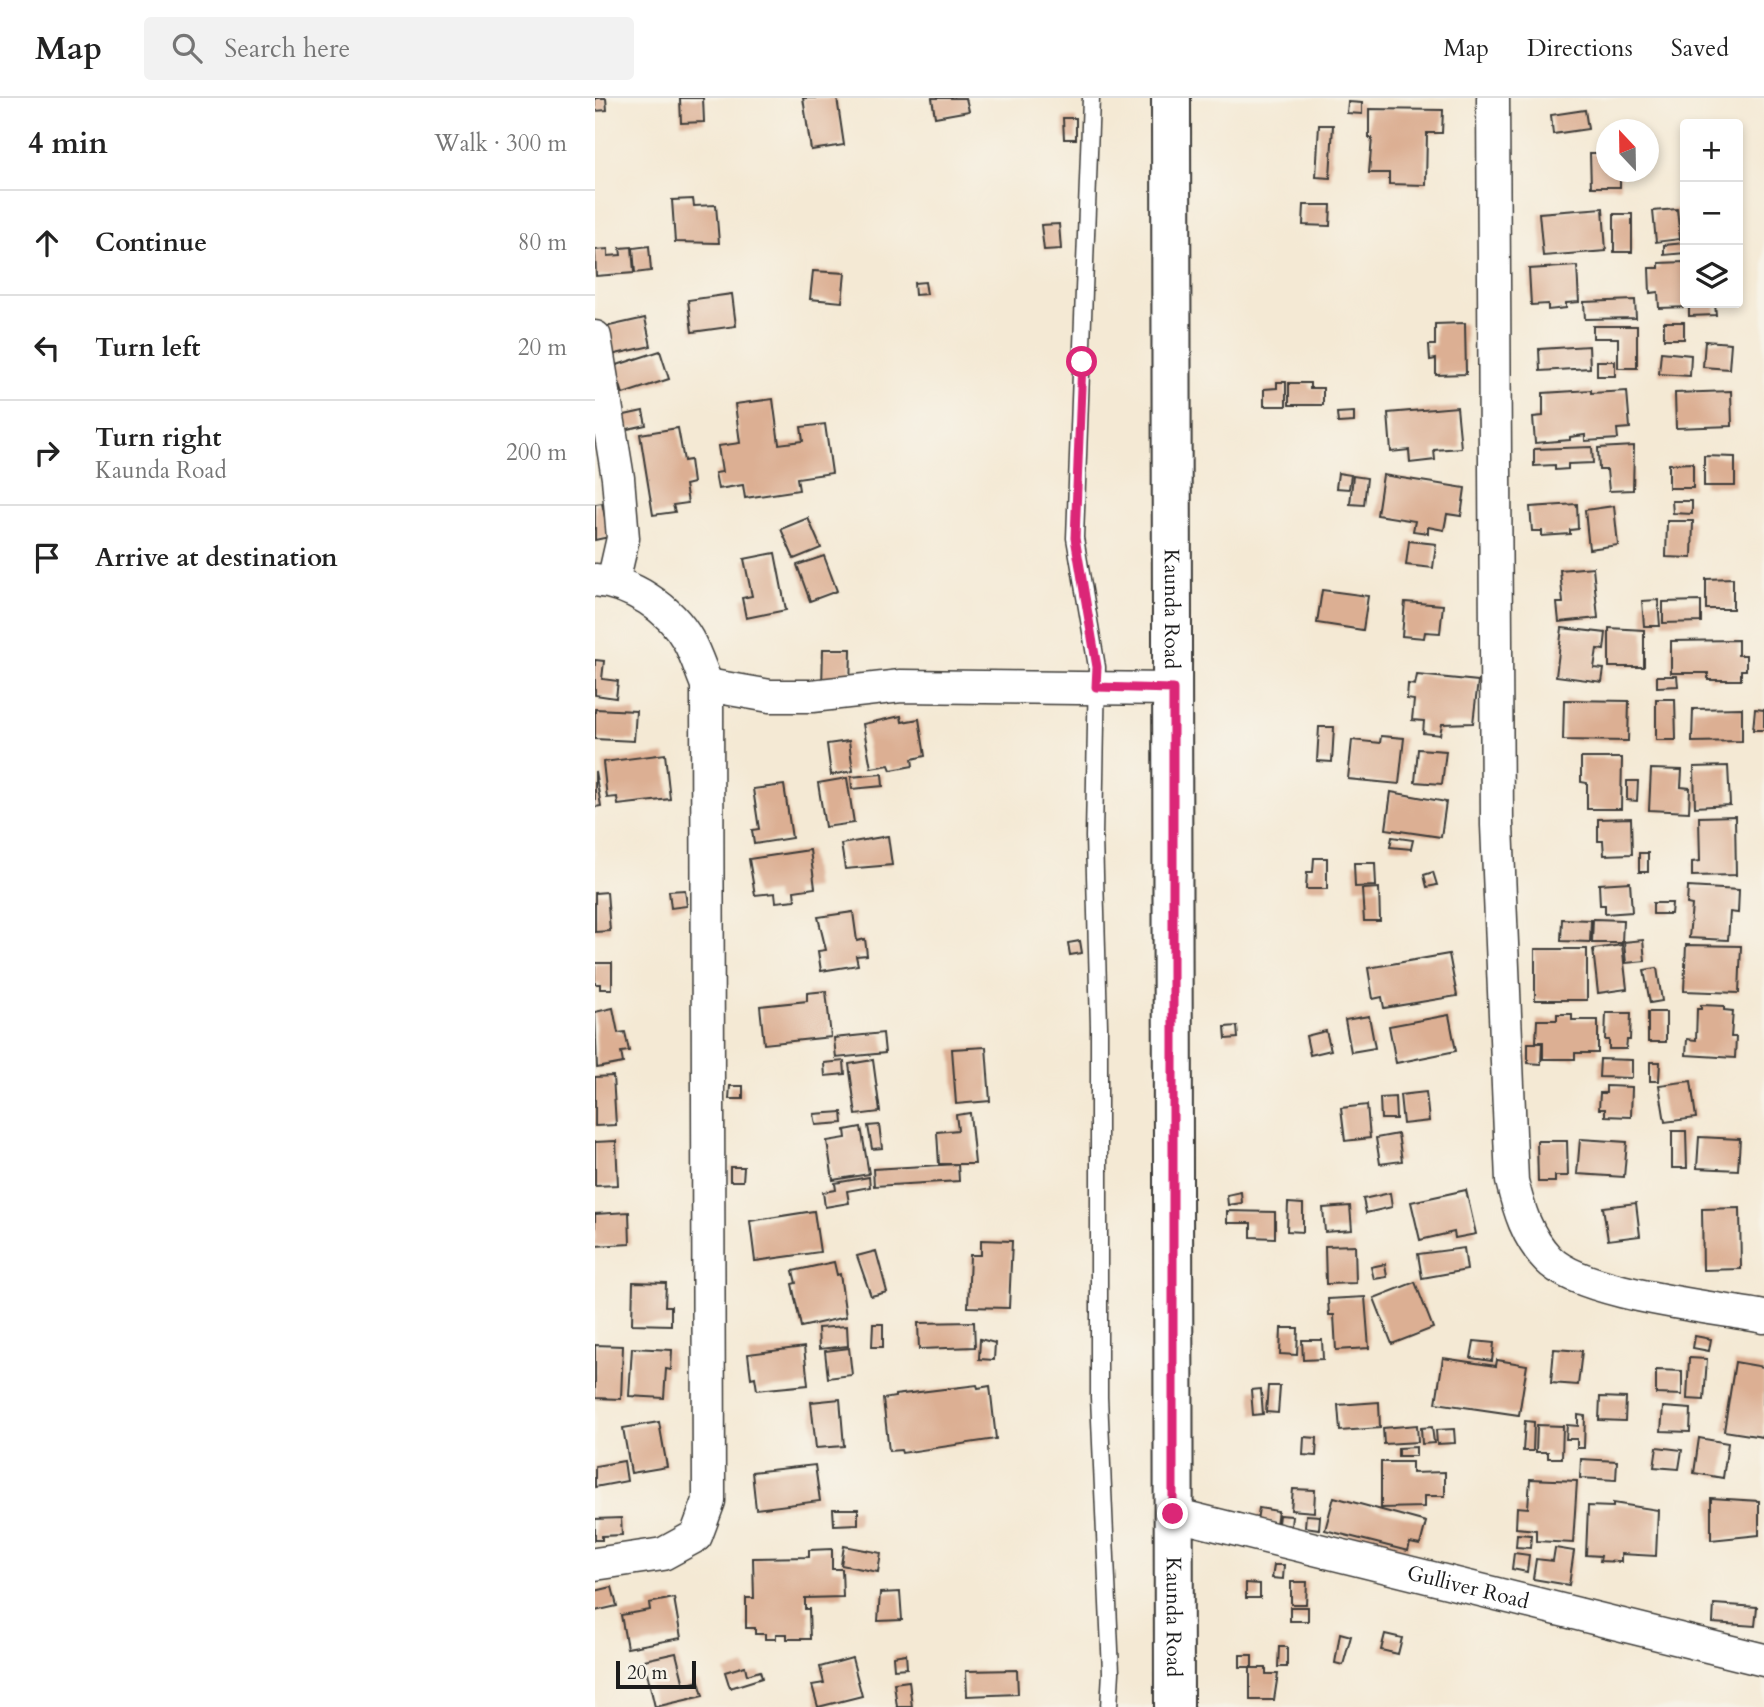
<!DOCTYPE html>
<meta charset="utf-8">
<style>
body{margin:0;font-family:Cardo,serif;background:#f2f2f2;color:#222}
.controls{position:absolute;right:21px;top:21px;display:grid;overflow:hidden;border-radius:7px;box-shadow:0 4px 10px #0003}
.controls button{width:63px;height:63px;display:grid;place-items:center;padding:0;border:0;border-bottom:2px solid #e0e0e0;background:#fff;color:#222;font:35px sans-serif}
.compass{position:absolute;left:1001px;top:21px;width:63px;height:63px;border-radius:50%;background:#fff;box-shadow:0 4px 10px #0003;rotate:338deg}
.scale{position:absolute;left:21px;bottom:18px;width:80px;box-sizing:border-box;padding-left:7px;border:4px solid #1c1c1c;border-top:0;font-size:19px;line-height:24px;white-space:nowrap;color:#1c1c1c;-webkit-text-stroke:5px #f7f3e8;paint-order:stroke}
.stop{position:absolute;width:21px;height:21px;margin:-16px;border:5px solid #db2777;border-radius:50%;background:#fff}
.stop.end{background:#db2777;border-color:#fff;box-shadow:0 2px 7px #0008}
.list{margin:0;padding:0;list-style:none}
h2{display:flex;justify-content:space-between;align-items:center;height:91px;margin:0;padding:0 28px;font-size:30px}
h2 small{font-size:23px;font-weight:400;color:#767676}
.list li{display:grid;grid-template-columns:46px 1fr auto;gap:21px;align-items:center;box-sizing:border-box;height:105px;padding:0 28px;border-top:2px solid #e0e0e0}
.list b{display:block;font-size:26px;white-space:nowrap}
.list p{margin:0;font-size:23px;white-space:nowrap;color:#767676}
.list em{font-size:23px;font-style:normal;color:#767676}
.icon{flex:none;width:38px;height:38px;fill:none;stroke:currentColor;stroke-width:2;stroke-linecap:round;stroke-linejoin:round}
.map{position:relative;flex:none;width:1169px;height:1609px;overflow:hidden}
header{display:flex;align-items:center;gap:42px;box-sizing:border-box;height:98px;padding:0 35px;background:#fff;border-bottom:2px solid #e0e0e0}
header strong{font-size:33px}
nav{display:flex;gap:38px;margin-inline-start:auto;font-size:24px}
.search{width:490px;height:63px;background:#f2f2f2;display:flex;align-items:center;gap:18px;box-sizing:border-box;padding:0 24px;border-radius:7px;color:#767676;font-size:26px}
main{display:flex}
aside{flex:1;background:#fff}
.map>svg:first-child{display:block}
.building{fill:#dcaf93}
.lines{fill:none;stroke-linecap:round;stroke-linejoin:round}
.lane-casing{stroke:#3c3b38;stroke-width:19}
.street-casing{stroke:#3c3b38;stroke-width:35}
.secondary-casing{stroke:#3c3b38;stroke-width:42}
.lane{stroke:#fff;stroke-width:16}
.street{stroke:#fff;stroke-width:32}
.secondary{stroke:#fff;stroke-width:38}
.route{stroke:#db2777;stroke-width:9}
.labels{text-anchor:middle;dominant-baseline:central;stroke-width:7;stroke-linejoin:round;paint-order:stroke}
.street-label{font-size:21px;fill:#1c1c1c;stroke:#f7f3e8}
</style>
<header>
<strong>Map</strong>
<div class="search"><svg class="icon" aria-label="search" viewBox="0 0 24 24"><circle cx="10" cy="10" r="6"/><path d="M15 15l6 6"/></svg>Search here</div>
<nav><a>Map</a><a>Directions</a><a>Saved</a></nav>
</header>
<main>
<aside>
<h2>4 min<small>Walk · 300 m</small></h2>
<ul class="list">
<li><svg class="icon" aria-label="ahead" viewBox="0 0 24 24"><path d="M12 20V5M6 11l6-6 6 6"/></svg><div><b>Continue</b></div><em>80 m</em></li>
<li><svg class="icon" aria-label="left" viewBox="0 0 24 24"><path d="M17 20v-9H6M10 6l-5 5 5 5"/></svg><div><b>Turn left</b></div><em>20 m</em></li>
<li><svg class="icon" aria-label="right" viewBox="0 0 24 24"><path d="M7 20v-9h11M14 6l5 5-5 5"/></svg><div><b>Turn right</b><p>Kaunda Road</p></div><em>200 m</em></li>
<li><svg class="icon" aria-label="arrive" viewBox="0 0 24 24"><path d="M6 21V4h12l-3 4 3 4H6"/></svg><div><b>Arrive at destination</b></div></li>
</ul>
</aside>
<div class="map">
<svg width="1169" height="1609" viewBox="0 0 1169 1609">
<rect width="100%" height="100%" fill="#f7f3e8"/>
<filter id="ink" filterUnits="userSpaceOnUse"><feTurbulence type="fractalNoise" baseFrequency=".0143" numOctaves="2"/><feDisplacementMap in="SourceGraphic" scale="14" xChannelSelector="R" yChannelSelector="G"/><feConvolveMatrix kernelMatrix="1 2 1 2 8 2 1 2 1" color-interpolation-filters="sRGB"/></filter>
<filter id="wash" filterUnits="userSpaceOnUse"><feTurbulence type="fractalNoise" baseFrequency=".00686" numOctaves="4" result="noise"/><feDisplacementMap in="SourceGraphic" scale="28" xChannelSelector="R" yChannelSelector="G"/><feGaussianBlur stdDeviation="1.57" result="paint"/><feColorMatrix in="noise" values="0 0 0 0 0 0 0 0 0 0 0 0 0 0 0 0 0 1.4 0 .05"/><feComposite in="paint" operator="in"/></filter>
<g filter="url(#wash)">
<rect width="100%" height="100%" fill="#f4e9d4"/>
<g id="blocks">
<path class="building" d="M0,0H11L12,12L0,13Z
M85,0H108L109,24L86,25Z
M208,0H242L249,47L216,52Z
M337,0H371L374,13L340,19Z
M753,4L767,5V16L752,15Z
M774,11L848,12L847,35H832L831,87L794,86V75H774L777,40H774Z
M990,12L993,31L958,36L956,17Z
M468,20H481V41H469Z
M724,27H738L735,80L721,79Z
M995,55H1012V74H1025V89H996Z
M98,101L99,108L121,107L124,145L80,144L77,102Z
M709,107H736L735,128L708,127Z
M1008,110L1011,153L948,158L944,115Z
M1082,111L1085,141L1061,144L1058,113Z
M1019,116H1037V154H1019Z
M464,126L466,151L449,152L446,127Z
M1090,145V155L1069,157V147Z
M54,148L56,173L40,175L38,150Z
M37,149L39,175L1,178L0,152L13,151V158L26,157L25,150Z
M1090,164V205H1120L1121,217L1094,218V209L1064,210L1063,194L1055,195L1054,170H1064V165Z
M982,168L984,204L971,205V210L953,212V206L936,207L934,171Z
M218,173L250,175L247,204L215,201Z
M330,184L332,196L320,197L319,185Z
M137,196L141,228L97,234L93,202Z
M1040,202L1041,220L990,221L989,204Z
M50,220L56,248L16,257L10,229Z
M1069,224H1089V241H1069Z
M870,225L871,276L841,277V261L835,262L834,247H840V226Z
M998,228H1042V270H1023V240H998Z
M1110,243L1136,245L1134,271L1108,269Z
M994,248L995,270L945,273L944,251Z
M65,253L74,281L28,296L19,268Z
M1066,254L1096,257L1095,278L1064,276Z
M1002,263H1020V278H1002Z
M682,284H691V308H669V291L682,290Z
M694,285H715V290H728V307H694Z
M996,292V295L1032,293L1035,330L1022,331L1023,341L990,343V337L975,339V342L940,345L938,319L948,318V295Z
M1136,293L1137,328L1081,330L1080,295Z
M178,301L184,346L208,343L206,329L230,326L237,375L202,380L204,392L150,400L148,387L123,391L120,375L127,374L123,348L145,345L140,306Z
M862,309L866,350L839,352L840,362L815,365L814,352L796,354L793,315Z
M48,313L51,327L28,332L25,318Z
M759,314V324L743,325L742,315Z
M83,330L89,363L95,362L98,385L90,387L93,405L78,407L80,414L58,417L45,336Z
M1039,348L1038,392L1014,393L1012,372H1004L1003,350Z
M997,349L998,365L973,366V371L960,372V367L939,368V351Z
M1109,358L1140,359V388H1109Z
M1098,365V390H1074V366Z
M743,375L756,377L754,391L741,390Z
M788,377L870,390L866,418L852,416L849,432L833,429V435L818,433L820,423L782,417Z
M758,378L772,380L769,407L755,406Z
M1077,403H1097V416L1078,415Z
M7,405L14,439L0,442V406Z
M982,406L983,431L975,432V436L947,438V433H937L935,409Z
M1019,408L1023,447L994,451L990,412Z
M213,420L226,450L199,461L186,431Z
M1072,423H1098L1097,460L1071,459Z
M814,443L841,446L838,470L811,467Z
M180,455L191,512L151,520L147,500L157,498L149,461Z
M229,458L242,493L215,503L202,467Z
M998,469L1003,520L964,524L962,505H968L965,472Z
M1138,480V511H1111V481Z
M727,492L773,498L768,532L722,525Z
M1063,502L1065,528H1049L1047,503Z
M1106,503V524L1068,525V504Z
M810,504L848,507L845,535L830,534L829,540L807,538Z
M967,530L1011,535L1009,552L1002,551L999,570L1009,571L1007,584L961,578Z
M1014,530L1049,532V569H1014Z
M1143,542V557H1151V572H1146V582H1113V575H1076V543Z
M228,551H256L255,592L227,591Z
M0,562L9,563L7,581L23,583L21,600L0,597Z
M822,577L883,583L878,625L847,626L845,637L828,635L829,623L817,622L819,602L812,601L813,586L820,587Z
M1062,578H1082L1083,588L1062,589Z
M1061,601H1080L1081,642H1061Z
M969,602L1034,603L1033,643L968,642Z
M1147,610V643L1097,644L1098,611Z
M0,611L41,613L39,643L0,641Z
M1160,611L1169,612V632H1158Z
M306,618L307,624L324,621L330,658L317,661L318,668L296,672L294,667L276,670L268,626Z
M724,629H739L737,664L722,663Z
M786,638L809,640L804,686L753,681L757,642L785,645Z
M254,643L258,673L236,677L232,646Z
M823,651L851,653L847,686L820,684Z
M70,656L75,701L23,707L22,699L12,700L8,664Z
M986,660H1027L1026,711H992V685L986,684Z
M1133,668L1135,707L1100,709L1099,669Z
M1056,671L1087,672L1086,689L1095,690L1094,714L1054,712Z
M0,673L6,708L0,709Z
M287,676L288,688L257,691L256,679Z
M252,680L259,725L230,729L223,685Z
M1032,683H1043L1042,703L1032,702Z
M189,687L197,740L159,746L157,732L164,731L158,691Z
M796,694L851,704L846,739L791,731Z
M1140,718L1141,777L1097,778V764L1105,763L1104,719Z
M1036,720L1037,756L1009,757L1008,743H1003V721Z
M293,738L297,767L250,771L246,746Z
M797,739L818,742L816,751L795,749Z
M215,752L220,790L199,793L200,802L181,804L180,795L160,797L154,761Z
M1044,755H1053V774H1044Z
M719,760H732V791H711L712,774H718Z
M759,765H780L781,788L760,789Z
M838,774L842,787L832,789L829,777Z
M1035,784L1037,814L1010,816V807H1005L1004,786Z
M1093,789L1144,792L1143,815L1135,814L1133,842L1094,840L1097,807L1092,806Z
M784,790L785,823H769L767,791Z
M90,792L92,808L76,810L74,793Z
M12,794L15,833L0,834V795Z
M1058,805H1077L1076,816H1058Z
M258,814L262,843L270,841L272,857L261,858L263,867L226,873L223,853L231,852L223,819Z
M967,821L996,822L995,844L966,843Z
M998,821L1028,822L1027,845H997Z
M1048,842L1050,863L1031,865L1029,844Z
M485,843L487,855L475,857L473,845Z
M1027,847L1032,891L1003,895L998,851Z
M1091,847L1146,848L1144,895L1089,893Z
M940,851H992V902H940Z
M854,856L862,898L789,910L787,899L778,901L773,870Z
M0,865H17V891H5V886H0Z
M1062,870L1067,903L1055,905L1049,872Z
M231,893L236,939L169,946L165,908L212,903V895Z
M1106,907L1129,908V912L1138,913L1136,939H1141L1140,960L1091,957L1092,941L1101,942L1102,911H1106Z
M18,910L23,935L30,934L34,953L26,954L28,965L2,970L0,914Z
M1053,914H1071V944H1053Z
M1011,915H1036L1035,942H1032L1031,951H1014V942H1010Z
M962,916H977V922H1003V955H980V961H948V944H941L942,922H962Z
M854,917L861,953L801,965L794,928Z
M774,918L780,950L756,954L750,922Z
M642,928L643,940L631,941L630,929Z
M731,933L736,952L715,957L711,938Z
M288,935L290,955L241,960L239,940Z
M933,945H947L946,966L933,965Z
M391,949L395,1003L361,1006L357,951Z
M1005,961L1037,962V980L1004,979Z
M278,962L285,1014L261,1017L254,966Z
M249,963L250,976L230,978L229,965Z
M1055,964H1065L1064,983H1055Z
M18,978L21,1027L0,1028V979Z
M1096,983L1101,1020L1070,1024L1064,987Z
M135,988H148V1001H134Z
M1011,988L1037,989L1036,1019L1010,1018V1011H1004L1005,995H1011Z
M831,994L834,1023L808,1026L805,997Z
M800,999L801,1021H786L785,1000Z
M772,1007L775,1040L750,1043L746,1010Z
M247,1014L248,1025L221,1027L219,1016Z
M375,1015L380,1066H344L342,1034L363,1032L361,1017Z
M284,1027L287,1050L277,1051L273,1028Z
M266,1029L274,1076L238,1082L232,1043L251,1040L250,1032Z
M1077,1033H1091L1092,1070H1077Z
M803,1036L807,1063L785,1066L781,1040Z
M1104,1039L1145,1041L1143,1072L1102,1070Z
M985,1041L1032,1044L1029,1079L982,1076Z
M21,1043L23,1087L0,1088V1044Z
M942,1043H972L973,1078H960V1084H943Z
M363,1066L364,1083L279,1088L278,1071Z
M135,1069H149L148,1083H135Z
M274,1079L275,1089L252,1093L254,1105L230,1109L228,1094L241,1092L240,1085Z
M871,1092L881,1136L860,1140L859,1134L825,1142L816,1104Z
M646,1094L647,1105L633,1107L632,1097Z
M795,1095L797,1109L771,1115L768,1101Z
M693,1105L708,1106V1134L692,1133Z
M1041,1105L1045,1138L1013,1142L1008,1109Z
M755,1108L757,1132L730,1134L728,1110Z
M1145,1110L1146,1171L1108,1172L1107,1111Z
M219,1113L225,1154L160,1163L155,1123Z
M632,1113L680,1114V1140L656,1139V1125H632Z
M34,1114L35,1146L0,1148V1116Z
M386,1142L417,1143L414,1210L373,1209L375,1157H386Z
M760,1147L761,1185L731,1186L730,1148Z
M869,1150L872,1172L827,1180L823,1156Z
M281,1153L292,1194L276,1198L262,1158Z
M239,1164L242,1177L245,1176L251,1219L206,1229L197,1186L201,1185L198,1173Z
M790,1166L792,1179L779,1181L776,1169Z
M38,1184L71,1185L70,1208H76V1227L37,1226Z
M820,1184L838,1230L797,1246L779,1200Z
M770,1199L774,1250L741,1252L739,1217H734L733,1201Z
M379,1224L380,1249L324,1251L323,1225Z
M278,1226H288V1249H277Z
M252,1228L253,1248L224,1251L223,1230Z
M686,1230H703L702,1257L685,1256Z
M1100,1238L1116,1241L1114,1253L1098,1250Z
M385,1241L400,1245L399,1262L384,1261Z
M707,1242H727L728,1261L708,1262Z
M879,1243L899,1245L897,1263L876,1260Z
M0,1247L28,1248L26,1301L0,1300Z
M209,1249L213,1287L162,1292L160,1279L156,1280L153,1256Z
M37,1250L77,1252L76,1272L71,1271L69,1300L34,1298Z
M254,1250L257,1277L233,1280L230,1253Z
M959,1251L987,1253L983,1287L956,1285Z
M848,1260L901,1268L902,1262L932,1267L924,1317L841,1305Z
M1094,1260L1112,1261L1109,1302L1092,1301Z
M1140,1264L1169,1269L1168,1339L1129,1333Z
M1061,1272L1087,1273V1297L1061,1296Z
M382,1287L383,1290L395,1288L401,1341L307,1355L306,1352L294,1353L288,1301L300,1299V1297Z
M673,1288H685L683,1315L671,1314Z
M666,1291L668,1316L658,1317L656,1292Z
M1005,1299L1031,1300L1030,1323L1004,1322Z
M245,1301L249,1348L221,1350L216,1304Z
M784,1304L785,1330L745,1333L743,1307Z
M1068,1309L1096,1311L1095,1334L1066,1333Z
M983,1317L990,1318L989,1350H982V1341H971L972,1327L983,1328Z
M930,1323L939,1324L938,1353H928Z
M64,1324L72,1369L36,1375L28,1330Z
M822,1327L823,1344L789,1346L788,1330Z
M942,1327L968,1328L967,1360H953V1354H941Z
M837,1329L839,1345L827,1346L826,1330Z
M859,1331L860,1345L842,1346L841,1332Z
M709,1339L722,1340L721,1358L708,1357Z
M1104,1340L1133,1345L1128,1380L1099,1375Z
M821,1349V1358H803V1350Z
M1062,1349L1087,1352L1084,1371L1059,1369Z
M986,1361L1022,1363L1021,1382L985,1380Z
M29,1363L32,1383L0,1389V1368Z
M786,1364H817V1375L850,1374V1398H829V1409L786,1410Z
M220,1367L225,1403L161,1411L157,1374Z
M935,1381L982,1383L978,1445L941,1443V1432L921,1430L922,1409L933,1410Z
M698,1391L720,1392L719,1414L696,1412Z
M739,1399L831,1424L825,1447L815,1445L813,1453L730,1432Z
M1116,1400L1164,1403V1437L1116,1442Z
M1018,1405L1063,1412L1061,1458L1026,1456V1464L1005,1463L1006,1458L991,1457L993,1408L1018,1409Z
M664,1410L683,1413L681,1426L662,1422Z
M238,1411H263V1426L239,1427Z
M684,1417L697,1418L696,1428L683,1426Z
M711,1417L725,1418L724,1431L710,1429Z
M26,1420L27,1437L7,1438V1442H0V1421Z
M922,1436L936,1437L935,1450L921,1449Z
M249,1448L286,1455L283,1474L246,1467Z
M960,1450L979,1453L974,1487L938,1481L941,1461L958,1463Z
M237,1451V1471H247L248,1499L210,1500V1511H214L215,1541H192V1536H181V1541H170V1536H160V1530H151V1500H159L158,1460L214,1459V1452Z
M919,1455L934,1457L932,1474L917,1471Z
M679,1467H689L688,1481L677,1480Z
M696,1484H712L711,1506H696Z
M651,1485L665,1486V1500H651Z
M17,1489L22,1508L0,1513V1493Z
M305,1494L307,1522L283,1523L285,1495Z
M79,1500L86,1540L32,1550L26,1517L55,1512L54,1505Z
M1119,1506L1162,1509L1160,1528L1118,1525Z
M695,1509H713V1523H695Z
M745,1535L756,1538L748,1567L740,1565Z
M790,1536L807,1540L803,1556L786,1552Z
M684,1549H692V1569H683Z
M81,1555L89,1587L104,1583L108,1598L60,1609L49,1562Z
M311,1556L312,1570L299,1571L298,1558Z
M645,1557H657V1569H645Z
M257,1560L267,1598L223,1609L217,1587L229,1585L225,1569Z
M150,1568L152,1577L165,1573L167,1580L135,1590L130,1574Z
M655,1570H671V1576H683L679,1602H655Z
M422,1572L423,1596L372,1598L371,1573Z
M314,1583L317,1609H302L299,1585Z"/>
</g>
</g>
<g filter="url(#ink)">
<use href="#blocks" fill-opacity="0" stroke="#3c3b38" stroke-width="2"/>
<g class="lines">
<defs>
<path id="lane" d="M496,0L480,440L502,569L499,739L504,928V1299L516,1574L514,1609"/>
<g id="street">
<path d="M898,0L902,727L917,1083C924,1112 932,1139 953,1161C986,1196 1118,1209 1169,1219"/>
<path d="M0,239L23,380L28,440L18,484"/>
<path d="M0,482C36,485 75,510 93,542C101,556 106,573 112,587L114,1403L101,1438L68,1456L0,1466"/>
<path d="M112,587L175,598H217L306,588L578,591"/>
<path id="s1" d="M578,1416L1169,1562"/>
</g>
<g id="secondary">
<path id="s2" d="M576,0L579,1609"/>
</g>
</defs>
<use href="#lane" class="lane-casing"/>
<use href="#street" class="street-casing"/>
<use href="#secondary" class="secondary-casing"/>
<use href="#lane" class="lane"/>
<use href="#street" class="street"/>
<use href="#secondary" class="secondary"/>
</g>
</g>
<g class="lines" filter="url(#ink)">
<path class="route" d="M487,264L480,440L502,569L501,589L578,591V1416"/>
</g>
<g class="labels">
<g class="street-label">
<text stroke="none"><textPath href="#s2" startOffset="511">Kaunda Road</textPath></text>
<text stroke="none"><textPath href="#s1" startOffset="304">Gulliver Road</textPath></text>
<text stroke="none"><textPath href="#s2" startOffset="1519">Kaunda Road</textPath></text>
</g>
</g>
</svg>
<div class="controls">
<button>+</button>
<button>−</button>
<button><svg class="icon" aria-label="layers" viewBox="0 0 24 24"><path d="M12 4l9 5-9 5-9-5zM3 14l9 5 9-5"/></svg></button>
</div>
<svg class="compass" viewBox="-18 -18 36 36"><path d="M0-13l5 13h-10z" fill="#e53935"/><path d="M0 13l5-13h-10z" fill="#767676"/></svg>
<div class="scale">20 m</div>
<div class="stop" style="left:487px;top:264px"></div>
<div class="stop end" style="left:578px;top:1416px"></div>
</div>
</main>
